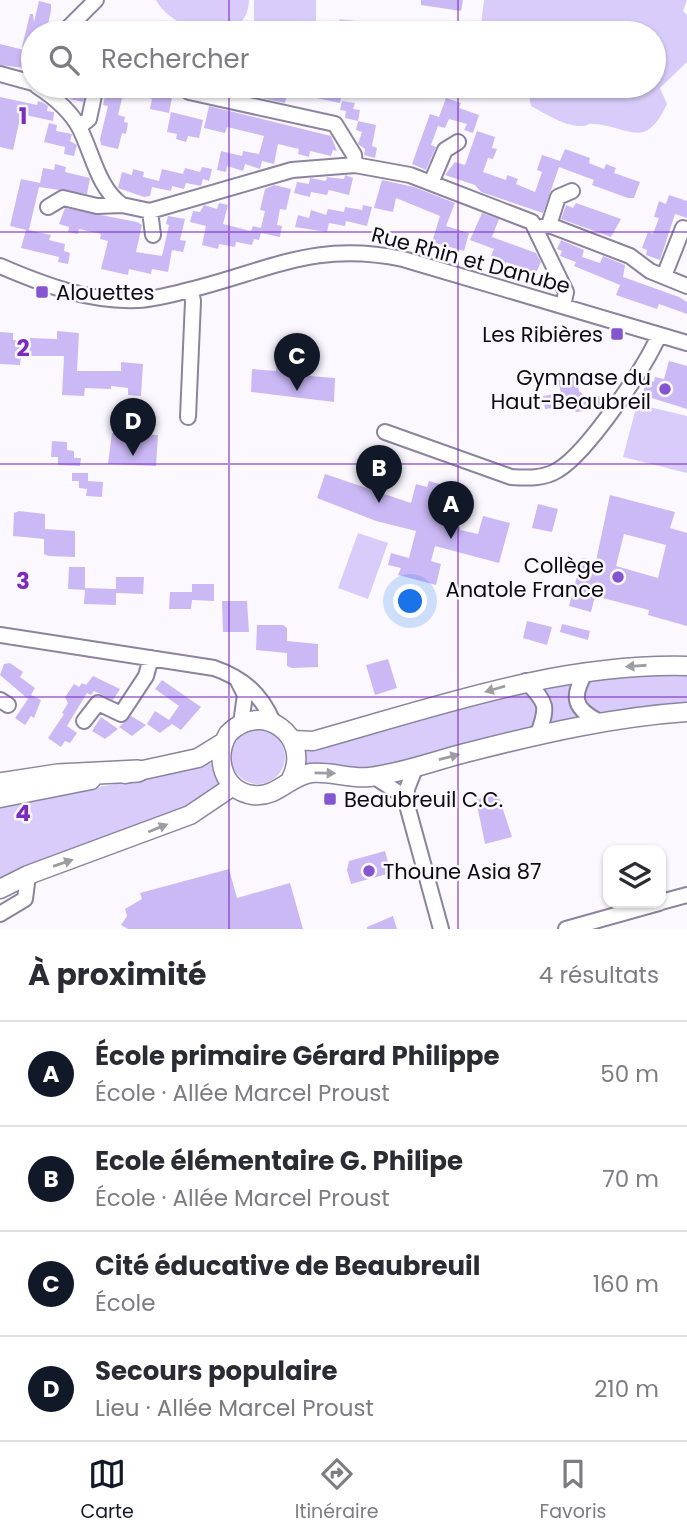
<!DOCTYPE html>
<html lang="fr">
<meta charset="utf-8">
<style>
body{margin:0;font-family:Poppins,sans-serif;background:#f2f2f3;color:#2b2b33}
.controls{position:absolute;right:21px;bottom:21px;display:grid;overflow:hidden;border-radius:14px;box-shadow:0 2px 5px #0004}
.controls button{width:63px;height:63px;display:grid;place-items:center;padding:0;border:0;border-bottom:2px solid #e1e1e2;background:#fff;color:#2b2b33;font:35px sans-serif}
.you{position:absolute;left:411px;top:602px;width:24px;height:24px;margin:-18px;border:5px solid #fff;border-radius:50%;background:#1a73e8;box-shadow:0 0 0 10px #1a73e833}
.badge{display:grid;place-items:center;width:46px;height:46px;border-radius:50%;background:#111827;color:#fff;font-size:23px;font-weight:700}
.pin{position:absolute;translate:-50% -58px;filter:drop-shadow(0 2px 4px #0008)}
.pin::after{content:'';position:absolute;top:37px;width:24px;height:21px;background:inherit;clip-path:polygon(0 0,100% 0,50% 100%)}
.list{margin:0;padding:0;list-style:none}
h2{display:flex;justify-content:space-between;align-items:center;height:91px;margin:0;padding:0 28px;font-size:30px}
h2 small{font-size:23px;font-weight:400;color:#7c7c81}
.list li{display:grid;grid-template-columns:46px 1fr auto;gap:21px;align-items:center;box-sizing:border-box;height:105px;padding:0 28px;border-top:2px solid #e1e1e2}
.list b{display:block;font-size:26px;white-space:nowrap}
.list p{margin:0;font-size:23px;white-space:nowrap;color:#7c7c81}
.list em{font-size:23px;font-style:normal;color:#7c7c81}
.icon{flex:none;width:38px;height:38px;fill:none;stroke:currentColor;stroke-width:2;stroke-linecap:round;stroke-linejoin:round}
.map{position:relative;flex:none;width:687px;height:929px;overflow:hidden}
.search{position:absolute;background:#fff;box-shadow:0 2px 5px #0004;left:21px;right:21px;top:21px;height:77px;display:flex;align-items:center;gap:18px;box-sizing:border-box;padding:0 24px;border-radius:38px;color:#7c7c81;font-size:26px}
.sheet{height:511px;background:#fff}
nav{display:flex;justify-content:space-around;align-items:center;box-sizing:border-box;height:98px;border-top:2px solid #e1e1e2;background:#fff;font-size:19px;color:#7c7c81}
nav a{display:grid;justify-items:center;gap:4px}
nav .on{color:#111827}
.map>svg:first-child{display:block}
.green{fill:#d9ccfa}
.building{fill:#cbb9f6;fill-rule:evenodd}
.lines{fill:none;stroke-linecap:round;stroke-linejoin:round}
.minor-casing{stroke:#8c849e;stroke-width:18}
.major-casing{stroke:#8c849e;stroke-width:21}
.highway-casing{stroke:#8c849e;stroke-width:24}
.minor{stroke:#fff;stroke-width:14}
.major{stroke:#fff;stroke-width:18}
.highway{stroke:#fff;stroke-width:21}
.oneway{fill:#9e9da1}
.grid{fill:none;stroke:#7b2cbf;stroke-width:2;stroke-opacity:0.55}
.poi-dot{fill:#8355ce;stroke:#fbf9ff;stroke-width:2.5}
.labels{text-anchor:middle;dominant-baseline:central;stroke-width:5;stroke-linejoin:round;paint-order:stroke}
.street-label{font-size:21px;fill:#0c0a13;stroke:#fbf9ff}
.poi-label{font-size:21px;fill:#0c0a13;stroke:#fbf9ff;text-anchor:start}
.grid-label{font-size:23px;text-anchor:middle;font-weight:bold;fill:#7b2cbf;stroke:#fbf9ff;stroke-width:5;stroke-linejoin:round;paint-order:stroke}
</style>
<div class="map">
<svg width="687" height="929" viewBox="0 0 687 929">
<rect width="100%" height="100%" fill="#fbf9ff"/>
<path class="green" d="M156,0H249C248,49 175,35 156,0Z
M254,0H316V20L308,33H263L254,20Z
M484,0H687L683,11L687,15V62L660,88L667,104C645,151 631,127 594,124C586,123 591,125 583,126C565,127 546,114 531,106L527,86H654V33H480Z
M339,19L455,33H346Z
M637,404L687,416V473L623,457Z
M358,533L388,543L368,599L338,588Z
M687,672V706L595,715L587,710L581,690L589,679Z
M578,678L585,720L546,725L536,684Z
M523,689L532,694L541,709L535,725L526,730L365,771L304,766V749Z
M231 757a27 27 0 1 1 54 0a27 27 0 1 1-54 0Z
M208,762L213,765L221,784L169,817L0,882V804L173,774Z"/>
<path class="building" d="M421,0H463L461,11L421,5Z
M39,1L51,4V11L46,33H33V50L22,47L30,14H33L34,22Z
M0,44L28,51L24,68L0,65Z
M80,86H86L83,102L70,99L72,87Z
M112,86H125L118,115L125,117L124,122L128,123L126,134L122,133L118,149L101,145L100,139L108,106L103,105L105,96L110,97Z
M227,86H344L340,103L288,92L285,103L226,90Z
M150,87H174L169,113L150,109L152,99L147,97Z
M0,97L37,105L38,101L44,103L48,106L47,111L54,112L53,121L21,114L13,150L0,147Z
M446,98L461,103L459,108L479,115L473,133L464,130L467,124L449,119L445,128L438,126L431,145L436,147L426,170L412,164L430,114L439,117Z
M342,101L355,103L353,109L360,110L358,121L345,118L346,111L340,110Z
M209,106L331,136L337,151L333,150L331,156L310,151L309,157L298,154L299,149L278,144L274,164L262,161L260,169L245,164L243,171L227,166L226,172L217,170L221,151L242,156L243,151L259,154L264,136L227,127L225,133L204,128Z
M171,112L203,120L199,138L188,136L186,142L176,139L177,134L167,132Z
M358,121L376,125L372,146L377,148L375,158L364,155L365,149L358,144L362,132L356,130Z
M49,123L57,125L56,131L72,134L70,141L77,145L74,156L64,154L65,147L44,142Z
M477,131L495,137L492,148L497,149L493,159L488,158L483,172L506,180L507,175L518,179L516,184L535,192L542,172L537,170L542,155L560,161L565,149L590,158L589,163L604,169L606,164L616,168L614,173L640,182L634,198H628L592,185L594,180L559,167L543,213L481,192L475,185L445,175L455,162L465,165Z
M55,164L66,167L65,172L90,178L87,194L39,187L29,230L51,235L49,240L65,244L64,251L70,253L68,264L58,262L59,257L21,248L26,230L10,226L21,179L40,183L43,168L54,170Z
M202,167L212,169L209,181L203,179L201,186L186,183L184,189L172,186L171,191L152,187L150,196L144,197L118,188L122,172L132,175L133,169L144,172L143,177L159,181L162,169L183,174L185,168L200,172Z
M345,175L353,178L349,195L329,190L327,195L311,192L310,197L294,193L297,182L309,184L310,178L326,181L327,177L344,179Z
M382,180L414,187L455,203L446,226L469,233L464,251L432,242L440,216L396,198L393,212L374,208Z
M274,185L291,189L286,210L280,209L277,225L282,226L280,237L261,233L259,240L254,239L252,245L236,242L235,247L219,244L218,249L202,245L206,226L190,222L193,211L200,212L204,205L217,209L219,203L228,205L223,224L251,231L253,226L261,228L265,211L260,210L265,189Z
M669,195L687,201V218L675,214L660,260L646,255L647,250L642,248L648,232L653,234L659,218L654,217L659,201L666,204Z
M576,203L621,219L611,237L561,219L566,205L573,208Z
M363,205L372,207L367,226L346,221L345,226L329,223L327,232L295,227L298,215L309,218L311,210L326,215L328,209L344,212L345,207L362,210Z
M65,208L137,222L142,225L136,252L162,256L169,225L166,224L168,216L185,219L180,240L186,241L183,252L172,250L168,272L152,269L151,274L129,269L128,275L101,269L108,241L100,239L101,234L79,229L78,234L68,232L69,227L59,224Z
M482,213L499,219L492,237L536,253L541,262L536,273L506,262L504,267L493,263L495,258L491,256L494,249L470,240Z
M561,240L584,250L582,257L600,263L603,256L625,265L623,277L679,297L687,302V314L659,304L657,309L616,295L620,285L574,266L576,262L560,256L562,251L557,249Z
M57,331L79,333L77,371H121V362L143,364L141,396L128,395V388L111,386V389L85,388L84,396L62,395L64,356H21L20,365L0,364V332L13,333V340L30,341V338L57,339Z
M278,347L298,348L297,375L335,378L334,402L251,392L252,369L276,371Z
M669,361L687,366V409L642,395L647,380L654,382L655,377L664,379Z
M576,376L579,391L587,398L611,395L601,409L576,412L568,406L545,409L543,396L561,393L558,380Z
M112,433L158,435L156,466L108,464Z
M52,441L67,442V450L74,451V458H81L80,466L58,465V457H51Z
M72,473H88V481L103,482L102,497L86,496L87,489L79,488V481H72Z
M325,474L411,503L416,484L427,487L429,481L450,487L449,493L460,496L452,525L460,527V530L478,534L483,516L510,523L499,563L435,546L431,561L441,564L436,585L398,575L401,568L388,565L391,553L409,558L416,531L376,521L317,498Z
M610,495L675,512L670,528L687,533V626L648,615L649,610L595,596L591,612L569,606L582,558L596,561ZM624,534L666,545L658,578L616,566Z
M538,504L558,509L552,532L532,528Z
M19,511L45,514V529L75,531V557L49,556L44,554V539L13,536L14,513Z
M69,567H85V588L116,589V577H144L143,594L116,593V605L84,604L85,590L68,589Z
M192,584H214V601L192,600L191,609H169L170,592H192Z
M222,601H247L249,632H223Z
M527,621L552,627L547,645L523,638Z
M562,624L590,631L588,640L560,632Z
M257,625H283L287,628V641L318,644V667L292,668L287,666V653L256,650Z
M388,659L397,688L375,695L366,665Z
M10,663L23,672L20,677L35,688L31,695L41,700L34,718L31,716L25,725L15,718L28,699L0,675L4,664Z
M93,676L120,689L113,700L94,691L91,695L87,693L67,726L77,733L70,743L65,741L61,747L48,738L64,714L62,713L68,703L65,697L74,684L79,687L82,683L86,685Z
M162,680L201,707L181,730L172,724L160,733L147,724L155,711L169,720L179,706L155,689Z
M131,716L146,725L132,736L119,727Z
M101,717L118,729L105,739L92,731Z
M498,794L512,837L485,844L476,800Z
M385,851L391,873L351,884L347,870L349,861Z
M229,869L237,898L290,883L303,929H128L121,925L127,916L125,909L142,899L140,893Z
M393,916L397,929H367V927Z"/>
<g class="lines">
<defs>
<path id="minor" d="M63,33L96,0
M0,74L33,83
M37,86C54,97 71,111 80,129C93,155 98,188 122,205
M189,92L335,124L354,155L355,165
M79,127L89,119L96,86
M431,183L445,150L458,142
M48,207L63,198L97,206L122,205L150,211L292,170L355,165L410,175L532,222L566,292L563,306
M150,211L153,235
M549,225L630,256L650,271L687,286
M542,227L549,225L558,197L572,191
M0,266C44,285 89,302 138,300C159,299 180,292 201,287C278,266 320,242 403,259L687,343
M664,276L683,228L687,230
M188,417L193,301L191,290
M385,432L511,477C527,478 544,479 558,470C587,453 646,366 659,335
M0,635L214,668C243,678 261,694 273,722
M586,671C573,695 571,707 598,721
M237,679L245,695L241,723
M526,681C546,703 549,704 538,734
M0,700L8,705
M84,721L98,703L121,714L146,676L151,658
M373,776L399,793L407,805L441,929
M407,805V789L416,766
M661,902L687,895
M0,914L25,899L28,875
M566,929L659,903"/>
<path id="major" d="M293,740L313,741C436,707 557,663 687,666
M125,774L198,758L224,742
M291,779C313,736 261,699 228,734C214,758 223,791 253,795C277,798 289,776 311,773C331,771 350,779 369,777C404,773 439,759 473,751C544,733 614,717 687,712
M0,798L91,780
M0,889L28,875L190,815L233,786"/>
<path id="highway" d="M0,784L58,775L138,771"/>
</defs>
<use href="#minor" class="minor-casing"/>
<use href="#major" class="major-casing"/>
<use href="#highway" class="highway-casing"/>
<use href="#minor" class="minor"/>
<use href="#major" class="major"/>
<use href="#highway" class="highway"/>
</g>
<defs><path id="oneway-solid" d="M-6-.8H1V-3.2L6.5 0L1 3.2V.8H-6Z" transform="scale(1.75)"/></defs>
<g class="oneway">
<use href="#oneway-solid" transform="translate(636 666) rotate(176)"/>
<use href="#oneway-solid" transform="translate(495 689) rotate(164)"/>
<use href="#oneway-solid" transform="translate(449 757) rotate(-14)"/>
<use href="#oneway-solid" transform="translate(325 773) rotate(1)"/>
<use href="#oneway-solid" transform="translate(158 828) rotate(-22)"/>
<use href="#oneway-solid" transform="translate(63 863) rotate(-19)"/>
</g>
<path class="grid" d="M229,0V33M458,0V33M229,86V929M458,86V929M0,232H687M0,464H687M0,697H687"/>
<g class="poi-dot">
<rect x="35" y="285" width="14" height="14" rx="3.5"/>
<rect x="610" y="327" width="14" height="14" rx="3.5"/>
<circle cx="665" cy="389" r="7"/>
<circle cx="618" cy="577" r="7"/>
<rect x="323" y="792" width="14" height="14" rx="3.5"/>
<circle cx="369" cy="871" r="7"/>
</g>
<g class="labels">
<g class="street-label">
<text transform="translate(471 260) rotate(15)">Rue Rhin et Danube</text>
</g>
<g class="poi-label">
<text x="56" y="292">Alouettes</text>
<text x="603" y="334" text-anchor="end">Les Ribières</text>
<text x="651" y="377" text-anchor="end">Gymnase du<tspan x="651" dy="24">Haut-Beaubreil</tspan></text>
<text x="604" y="565" text-anchor="end">Collège<tspan x="604" dy="24">Anatole France</tspan></text>
<text x="344" y="799">Beaubreuil C.C.</text>
<text x="383" y="871">Thoune Asia 87</text>
</g>
</g>
<g class="grid-label">
<text x="23" y="124">1</text>
<text x="23" y="356">2</text>
<text x="23" y="589">3</text>
<text x="23" y="821">4</text>
</g>
</svg>
<div class="controls">
<button><svg class="icon" aria-label="layers" viewBox="0 0 24 24"><path d="M12 4l9 5-9 5-9-5zM3 14l9 5 9-5"/></svg></button>
</div>
<div class="you"></div>
<div class="pin badge" style="left:451px;top:539px">A</div>
<div class="pin badge" style="left:379px;top:503px">B</div>
<div class="pin badge" style="left:297px;top:391px">C</div>
<div class="pin badge" style="left:133px;top:456px">D</div>
<div class="search"><svg class="icon" aria-label="search" viewBox="0 0 24 24"><circle cx="10" cy="10" r="6"/><path d="M15 15l6 6"/></svg>Rechercher</div>
</div>
<section class="sheet">
<h2>À proximité<small>4 résultats</small></h2>
<ul class="list">
<li><span class="badge">A</span><div><b>École primaire Gérard Philippe</b><p>École · Allée Marcel Proust</p></div><em>50 m</em></li>
<li><span class="badge">B</span><div><b>Ecole élémentaire G. Philipe</b><p>École · Allée Marcel Proust</p></div><em>70 m</em></li>
<li><span class="badge">C</span><div><b>Cité éducative de Beaubreuil</b><p>École</p></div><em>160 m</em></li>
<li><span class="badge">D</span><div><b>Secours populaire</b><p>Lieu · Allée Marcel Proust</p></div><em>210 m</em></li>
</ul>
</section>
<nav>
<a class="on"><svg class="icon" aria-label="map" viewBox="0 0 24 24"><path d="M3 6l6-2 6 2 6-2v14l-6 2-6-2-6 2zM9 4v14M15 6v14"/></svg>Carte</a>
<a><svg class="icon" aria-label="directions" viewBox="0 0 24 24"><path d="M12 3l9 9-9 9-9-9zM9 14v-3h6M13 9l2 2-2 2"/></svg>Itinéraire</a>
<a><svg class="icon" aria-label="saved" viewBox="0 0 24 24"><path d="M7 4h10v16l-5-4-5 4z"/></svg>Favoris</a>
</nav>
